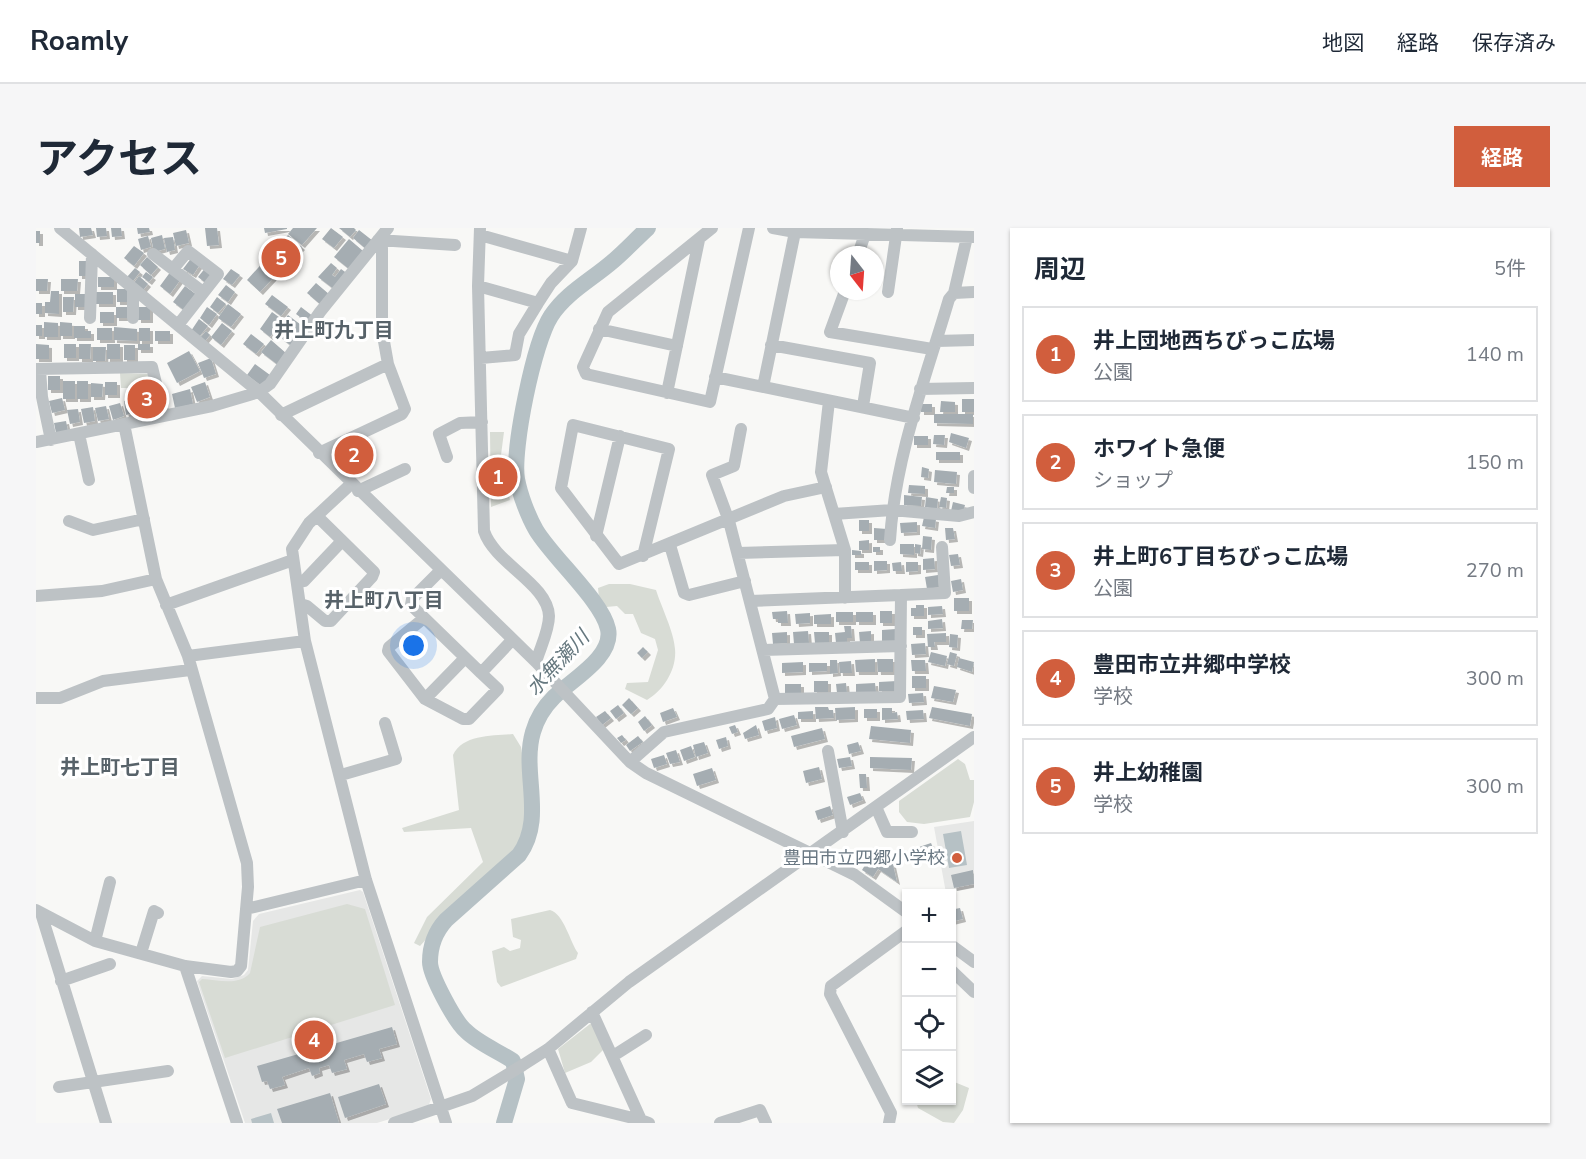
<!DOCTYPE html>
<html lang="ja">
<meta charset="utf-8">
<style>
body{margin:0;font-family:"Nunito Sans","Noto Sans JP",sans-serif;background:#f6f6f7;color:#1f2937}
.controls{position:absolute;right:18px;bottom:18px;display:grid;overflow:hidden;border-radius:0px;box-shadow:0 2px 4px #0004}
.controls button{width:54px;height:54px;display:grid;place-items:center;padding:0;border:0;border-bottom:2px solid #e0e1e3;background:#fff;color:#1f2937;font:30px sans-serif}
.compass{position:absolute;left:794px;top:18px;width:54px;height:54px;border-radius:50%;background:#fff;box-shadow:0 2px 4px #0004;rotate:163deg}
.you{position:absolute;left:378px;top:418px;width:21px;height:21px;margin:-15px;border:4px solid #fff;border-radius:50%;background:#1a73e8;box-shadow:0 0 0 9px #1a73e833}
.badge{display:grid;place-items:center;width:39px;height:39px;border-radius:50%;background:#d15e3d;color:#fff;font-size:20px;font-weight:700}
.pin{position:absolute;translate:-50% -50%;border:3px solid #fff;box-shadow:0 2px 6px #0006}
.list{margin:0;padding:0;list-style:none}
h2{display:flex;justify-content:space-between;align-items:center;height:78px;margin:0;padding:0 24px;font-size:26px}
h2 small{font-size:20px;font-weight:400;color:#747a83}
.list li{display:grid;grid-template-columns:39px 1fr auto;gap:18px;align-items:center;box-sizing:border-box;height:96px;margin:0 12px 12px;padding:0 12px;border:2px solid #e0e1e3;border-radius:0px}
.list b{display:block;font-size:22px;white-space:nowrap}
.list p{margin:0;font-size:20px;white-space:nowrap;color:#747a83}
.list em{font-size:20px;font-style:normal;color:#747a83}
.icon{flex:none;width:33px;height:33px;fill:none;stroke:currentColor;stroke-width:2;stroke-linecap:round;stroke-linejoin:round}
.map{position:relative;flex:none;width:938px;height:895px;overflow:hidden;border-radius:0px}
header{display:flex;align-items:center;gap:36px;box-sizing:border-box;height:84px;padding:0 30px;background:#fff;border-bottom:2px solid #e0e1e3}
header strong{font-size:28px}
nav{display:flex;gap:33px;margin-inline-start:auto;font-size:21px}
.intro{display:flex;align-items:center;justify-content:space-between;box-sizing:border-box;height:144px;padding:0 36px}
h1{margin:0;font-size:42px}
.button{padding:15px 27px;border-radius:0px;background:#d15e3d;color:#fff;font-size:21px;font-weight:700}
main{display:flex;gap:36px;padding:0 36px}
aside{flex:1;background:#fff;border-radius:0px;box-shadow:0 2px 4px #0004}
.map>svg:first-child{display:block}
.built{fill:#e6e7e6}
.green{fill:#d8dcd5}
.water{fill:#b6c1c5}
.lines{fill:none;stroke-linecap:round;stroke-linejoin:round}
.river{stroke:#b6c1c5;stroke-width:16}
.building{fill:#a5adb2;filter:url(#shadow)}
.minor{stroke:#bdc2c5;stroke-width:12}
.poi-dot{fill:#d15e3d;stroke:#fff;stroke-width:2}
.labels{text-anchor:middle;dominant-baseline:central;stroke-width:6;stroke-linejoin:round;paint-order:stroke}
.poi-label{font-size:18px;fill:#6a7883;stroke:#fff;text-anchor:end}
.neighbourhood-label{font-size:20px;font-weight:bold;fill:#576269;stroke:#fff}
.water-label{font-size:20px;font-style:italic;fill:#66787f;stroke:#fff}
</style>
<header>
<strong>Roamly</strong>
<nav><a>地図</a><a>経路</a><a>保存済み</a></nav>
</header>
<div class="intro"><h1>アクセス</h1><a class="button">経路</a></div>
<main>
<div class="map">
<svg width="938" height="895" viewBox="0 0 938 895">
<defs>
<filter id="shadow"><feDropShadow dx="3" dy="3" stdDeviation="0" flood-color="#0004"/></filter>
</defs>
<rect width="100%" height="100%" fill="#f8f8f6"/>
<path class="built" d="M938,593V660L910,665L898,599Z
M324,662L327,664L395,871L392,879L341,895H209L161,753L166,748L196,751L208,747L212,742L217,693L223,686Z"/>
<path class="green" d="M84,145L113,146L123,181L105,185L100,160H85Z
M454,204H468L465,227L474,272L455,279Z
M573,356H594L620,362C625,378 638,404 639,421C641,441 628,462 611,472L589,461L591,455L612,454L622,422L619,411L605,405L597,386H589L581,378L570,379L563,370L562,360Z
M477,506L485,519L490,551L491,608L481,624L421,677L384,718L378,715L391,689L447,634L435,600L368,604L366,600L423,582L417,527C427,506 457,508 477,506Z
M922,531L929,536L934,552H938V574L934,589L888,596L871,594L863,584V573Z
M311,676L329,681L359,777L189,830L163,754L166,751C182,752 203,758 214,745L224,699Z
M514,682C528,686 534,714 542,725L540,731L465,759L461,754L456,723L468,719L474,723L484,720L485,712L477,709L475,691Z
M554,796L559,797L569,820L555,834L529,845L522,821Z
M916,853L933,860L927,882L918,895L907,894L882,880L880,873L915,872Z"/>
<path class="water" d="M925,603L931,637L913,640L907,606Z
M235,885L238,895H216L215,891Z"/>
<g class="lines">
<path class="river" d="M468,895L481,851L477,833C462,823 442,815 430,803C419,794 394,747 394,734C394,718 399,704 410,692L483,627C510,590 485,545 497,504C501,490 508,479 518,469C535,452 578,429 572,401C566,373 516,329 500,302C492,288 484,267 481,251C476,221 498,114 515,88C530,65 555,52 576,34C588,24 600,11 612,0"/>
</g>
<path class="building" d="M43,0H55L57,7L44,9Z
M60,0H70L71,8L61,9Z
M75,0H85L86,8L76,9Z
M101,0H113L114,4L102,6Z
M169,0H181L183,17L171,18Z
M228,0H251V1L229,5Z
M257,0H281L266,17L252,6Z
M295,0L307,9L298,20L286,11Z
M303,0H318L320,2L314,9Z
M150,2L153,15L140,18L137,5Z
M323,2L337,13L330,21L317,10Z
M0,3H4V15H0Z
M126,7L129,21L118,24L115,10Z
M252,7L266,19L224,64L211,52Z
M112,8L115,19L105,22L102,11Z
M137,9L139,22L131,24L128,10Z
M313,11L327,23L313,41L298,29Z
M98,18L108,25L98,38L88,30Z
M111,29L122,39L115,47L104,37Z
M156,29L165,35L157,47L147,41Z
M43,33H52V48H43Z
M295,35L301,40L296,47L299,49L305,41L312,46L299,62L282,49Z
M170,39L179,46L171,56L162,49Z
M99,40L104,44L97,53L91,49Z
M195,41L204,47L196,57L187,51Z
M135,43L145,51L134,66L124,58Z
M110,44L117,49L113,54L106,49Z
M103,48L112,56L107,62L98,55Z
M62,49H78V59H62Z
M0,51H12L11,63H0Z
M25,51H42L41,63H25Z
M280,55L294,67L285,77L271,65Z
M190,57L199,64L192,74L182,67Z
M149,58L161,67L149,83L137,74Z
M81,61H91V74H81Z
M15,63H23V86L9,85V74H14Z
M60,64H77V76H60Z
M39,66H51V79H39Z
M236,67L252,79L245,88L229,76Z
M27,69H38L37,84H27Z
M181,69L190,76L182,85L174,79Z
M0,75H6V86H0Z
M192,76L205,86L195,99L182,90Z
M80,79H92V90H80Z
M102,79H114V92H102Z
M171,79L181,86L173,97L164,90Z
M265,79L278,89L272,95L260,86Z
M64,84H78V95H64Z
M236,84L247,92L234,109L224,101Z
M252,87L269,100L262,110L244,97Z
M163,91L172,98L163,109L155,103Z
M8,94L22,95V109H8Z
M24,94L36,95V108H24Z
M186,95L196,103L185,117L175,109Z
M0,97H6V108H0Z
M38,98H49V103H55V110H38Z
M78,99L101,101V113L78,112Z
M61,100H76V112H61Z
M103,100H114V113H103Z
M119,103H134V113H119Z
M170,103L174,107L169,113L164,110Z
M250,104L262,113L257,119L245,110Z
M215,106L228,116L220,126L207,116Z
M235,112L251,126L242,137L225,124Z
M0,116L13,117V131H0Z
M28,116H40V130H28Z
M43,116H55L54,131H43Z
M71,116H84V131H71Z
M102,116H114V122H102Z
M88,117H99V132H88Z
M57,119H70L69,133H57Z
M153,123L164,143L141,155L131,135Z
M175,130L180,146L168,150L162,135Z
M219,136L234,147L226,158L211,147Z
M12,148H24V162H12Z
M27,153H39V171H27Z
M41,153H52V171H41Z
M69,154H81V167H69Z
M169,154L174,169L161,174L155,159Z
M55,155L67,156L66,169H55Z
M154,161L157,176L139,180L136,166Z
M26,170L29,182L16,185L13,173Z
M100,171L103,184L90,187L88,173Z
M926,171H938V184H926Z
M905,173L919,174V184H904Z
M84,175L88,188L77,192L73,178Z
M885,176H896V184H885Z
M70,178L73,191L62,193L59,180Z
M57,179L59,193L48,195L45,181Z
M42,181L44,194L34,196L31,182Z
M898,186H937V196L898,195Z
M30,193L32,203L20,205L18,195Z
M915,205L933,210L930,220L913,214Z
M898,207H909L908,217L897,216Z
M878,208H892V217H878Z
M900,224H924V232H900Z
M886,239L893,241L892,250L885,249Z
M899,242L921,244L920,256L898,254Z
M873,257L889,258V266L872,265Z
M911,259H918V265H910Z
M868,267L886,269L885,278L868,277Z
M890,269L902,271L901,281L889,279Z
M905,269L911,270L910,280L903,279Z
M917,274L929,277L927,285L915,283Z
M888,289L900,291L899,300L886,298Z
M823,292H833V303H823Z
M881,294V304L865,305L864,295Z
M838,300L851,301V312H838Z
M909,300H917L919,311L910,312Z
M887,308L896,309L895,322L886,321Z
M833,312V322H823V313Z
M864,316H878V327L864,326Z
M879,316L885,317L884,326L879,325Z
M837,319H844V324H837Z
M816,322L825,323V327H816Z
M922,326L924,337L915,338L913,327Z
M898,330L899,341L887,342V331Z
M838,333H851V342L838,343Z
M819,334H833V342H819Z
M865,334L866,343H857L856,335Z
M870,334H882V343L870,344Z
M902,347L903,359L891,361L889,349Z
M925,351L927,362L917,364L915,353Z
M918,370H933V383H918Z
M880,377H888V388H875V380H880Z
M906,378L907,386L892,387V379Z
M751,383L752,395H742V391H737L736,384Z
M844,383H856V395H844Z
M800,384H817V394H800Z
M820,384H837V394H820Z
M774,385V395L760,396L759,386Z
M795,386V396H778V387Z
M906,391L907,400L892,401V393Z
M926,392H937L936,401H925Z
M808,398H815L816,410H811V415H800L799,405L809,404Z
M877,399H886V407H877Z
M860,401L861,413L846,414V402Z
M772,403L773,415L758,416L757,404Z
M835,403V415H824L823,404Z
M751,404V415L737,416L736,405Z
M778,404H793V415H779Z
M910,405V414H898L899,419H892L891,406Z
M914,406L922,407L921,420L913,419Z
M889,415L890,426L876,427L875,416Z
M607,419L612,424L606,430L601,425Z
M895,424L911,428L909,438L892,434Z
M914,424L921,426L918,438L911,436Z
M923,430L938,434L936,444L921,439Z
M839,431V444H820L819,432Z
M841,431H857V444H842Z
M794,432H801L802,445L794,446Z
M875,432H889L890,443H876Z
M815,433L816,445H804L803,434Z
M767,434V444L746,445V435Z
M773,435H791V443L773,444Z
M876,448H890V460H876Z
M778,453H792V464H778Z
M861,453V463H843V454Z
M810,455L811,465H801L800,456Z
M839,455L840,464L820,465V456Z
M749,456H765V466H749Z
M898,458L920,462L917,474L895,470Z
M887,465L888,474L873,475L872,466Z
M593,470L602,480L595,486L586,477Z
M582,477L588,485L580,491L574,483Z
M779,479H792L793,482H797L798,490L780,491Z
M819,479V491L800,492L799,480Z
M896,479L936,486L934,498L893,490Z
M637,480L641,489L627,494L624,485Z
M846,480H856V485L861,484L862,491L846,492Z
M828,481H841V490H828Z
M887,482L888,491L871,492L870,483Z
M569,483L575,490L566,497L560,489Z
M777,483V491H762V484Z
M758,487L761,497L746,501L743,491Z
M609,488L616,497L608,503L602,494Z
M739,489L741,500L729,503L726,493Z
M699,497L702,504L696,506L693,499Z
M720,497L723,507L709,511L707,505Z
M835,498L875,502L874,515L833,511Z
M786,500L789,511L758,519L755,508Z
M586,507L590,512L585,515L581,510Z
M602,508L607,514L594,523L590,517Z
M690,509L692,518L683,521L680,512Z
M668,514L672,525L660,529L657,517Z
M822,514L825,523L813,526L811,517Z
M655,518L659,529L648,533L644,522Z
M640,522L644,534L634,536L630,525Z
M628,527L631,536L618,540L615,531Z
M814,529L816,538L803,540L801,531Z
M834,529L876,530L875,542L834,540Z
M783,539L786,551L770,555L767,543Z
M676,540L680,552L661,558L657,546Z
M823,546H830L831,560H824Z
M824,565L827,572L814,577L811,569Z
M794,578L797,587L782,592L779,583Z
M895,615L900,627L887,631L883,619Z
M855,628L861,654L842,641L837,649L826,642L831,634Z
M937,642L938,656L918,660L915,647Z
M919,679V681L924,680L927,691L915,694V680Z
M356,799L361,816L343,821L346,830L331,834L328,826L308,832L311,841L296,845L293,837L283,840L284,845L276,848L273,840L246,849L249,857L234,861L231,853L226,854L221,838Z
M343,856L350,876L309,890L302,869Z
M294,865L303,895H246L241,881Z"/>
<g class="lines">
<path class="minor" d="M24,0L223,164L500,434L594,534L610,545L819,647L870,684
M444,0L442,58L448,303C459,336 512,356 513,388C513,403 504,420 500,434
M676,0L572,84L547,139L550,146L674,174L713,0
M737,0L759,4L937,9
M444,7L536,33
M342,12L419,17
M117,26L167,64
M822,27L829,6
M137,41L152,23L182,46L142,97
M442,58L502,75
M809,63L794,104L896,121
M852,64L861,1
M918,65L938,64
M54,90L56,26
M97,90V61
M563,101L641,118
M901,113L938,112
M735,117L834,135L827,178
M445,130L479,127L483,106L502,75L515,55L536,33L545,0
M0,141L116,139L128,188
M4,142L6,169L15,212
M679,149L878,190
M727,159L759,4
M884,161L938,160
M631,165L663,12
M793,173L785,244L809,322V370
M245,187L352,136
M43,206L53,252
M0,214L176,178L223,164L234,156L284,84L352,0
M283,225L366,186L369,181L352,136L346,102V20L342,12
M411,229L403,206L424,195L446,194
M938,248V260
M315,256L273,295L256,321L269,413L330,652L410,895
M322,263L369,241
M798,286L856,282L923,288L938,284
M33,293L57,302L108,291
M560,308L584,208
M854,312C859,229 890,149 913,71L918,65L931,9
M634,317L648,365L653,367L709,353
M702,325L809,322
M607,328L633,221L537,197L525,260L583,336L748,268L790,259
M404,343L376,371L375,377L445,445L476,412
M261,354L268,353L306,313
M865,367L909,365L906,319
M0,368L66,363L120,351
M714,373L865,367L864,469L739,471
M264,376L271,378L289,393H295L336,349L338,344L282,289
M130,377L257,332
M388,390L353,419L352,423L389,471L427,491H433L462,461L445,445
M727,422L865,418
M152,428L269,413
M0,470H24L67,453L154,442
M389,471L429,430
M792,523L807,604
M594,534L628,504L732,481L739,471L693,293L676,247L698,238L705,201
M305,547L360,531L349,495
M840,579L851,604H876
M210,681L330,652
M0,682L59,713L149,738L195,744L201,743L205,738L212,659L211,635L152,428L120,351L88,196
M5,685L70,895
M59,713L74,654
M915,717L938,734
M105,725L118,683L122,685
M149,738L201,895
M915,742L938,764
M25,753L74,736
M556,784L605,892L613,895
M512,821L536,875L605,892
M577,828L610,807
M23,859L132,843
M358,895L436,868L487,837L512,821L593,754L938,509
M684,895L724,882L730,895
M853,895L855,885L794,766L795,758L870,703"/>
</g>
<circle class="poi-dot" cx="921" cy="630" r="6"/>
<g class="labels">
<g class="poi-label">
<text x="909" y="630">豊田市立四郷小学校</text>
</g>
<g class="neighbourhood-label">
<text x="298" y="102">井上町九丁目</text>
<text x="348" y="372">井上町八丁目</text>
<text x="84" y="539">井上町七丁目</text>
</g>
<g class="water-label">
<text transform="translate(522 435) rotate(-47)">水無瀬川</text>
</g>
</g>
</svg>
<div class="controls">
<button>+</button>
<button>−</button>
<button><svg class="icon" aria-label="locate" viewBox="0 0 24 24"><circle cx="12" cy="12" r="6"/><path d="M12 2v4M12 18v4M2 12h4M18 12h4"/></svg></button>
<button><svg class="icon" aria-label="layers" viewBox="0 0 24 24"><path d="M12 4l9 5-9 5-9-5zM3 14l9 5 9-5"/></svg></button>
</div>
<svg class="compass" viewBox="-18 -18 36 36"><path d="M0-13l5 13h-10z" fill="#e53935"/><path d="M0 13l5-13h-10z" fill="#747a83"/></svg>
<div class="you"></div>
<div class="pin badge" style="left:462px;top:249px">1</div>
<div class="pin badge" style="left:318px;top:227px">2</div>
<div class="pin badge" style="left:111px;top:171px">3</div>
<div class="pin badge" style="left:278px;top:812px">4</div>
<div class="pin badge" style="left:245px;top:30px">5</div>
</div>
<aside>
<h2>周辺<small>5件</small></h2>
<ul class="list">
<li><span class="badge">1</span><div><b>井上団地西ちびっこ広場</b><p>公園</p></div><em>140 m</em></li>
<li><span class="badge">2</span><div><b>ホワイト急便</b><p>ショップ</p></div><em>150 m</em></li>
<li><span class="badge">3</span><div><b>井上町6丁目ちびっこ広場</b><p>公園</p></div><em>270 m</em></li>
<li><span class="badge">4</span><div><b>豊田市立井郷中学校</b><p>学校</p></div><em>300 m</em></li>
<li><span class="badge">5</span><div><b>井上幼稚園</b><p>学校</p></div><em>300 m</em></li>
</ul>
</aside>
</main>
